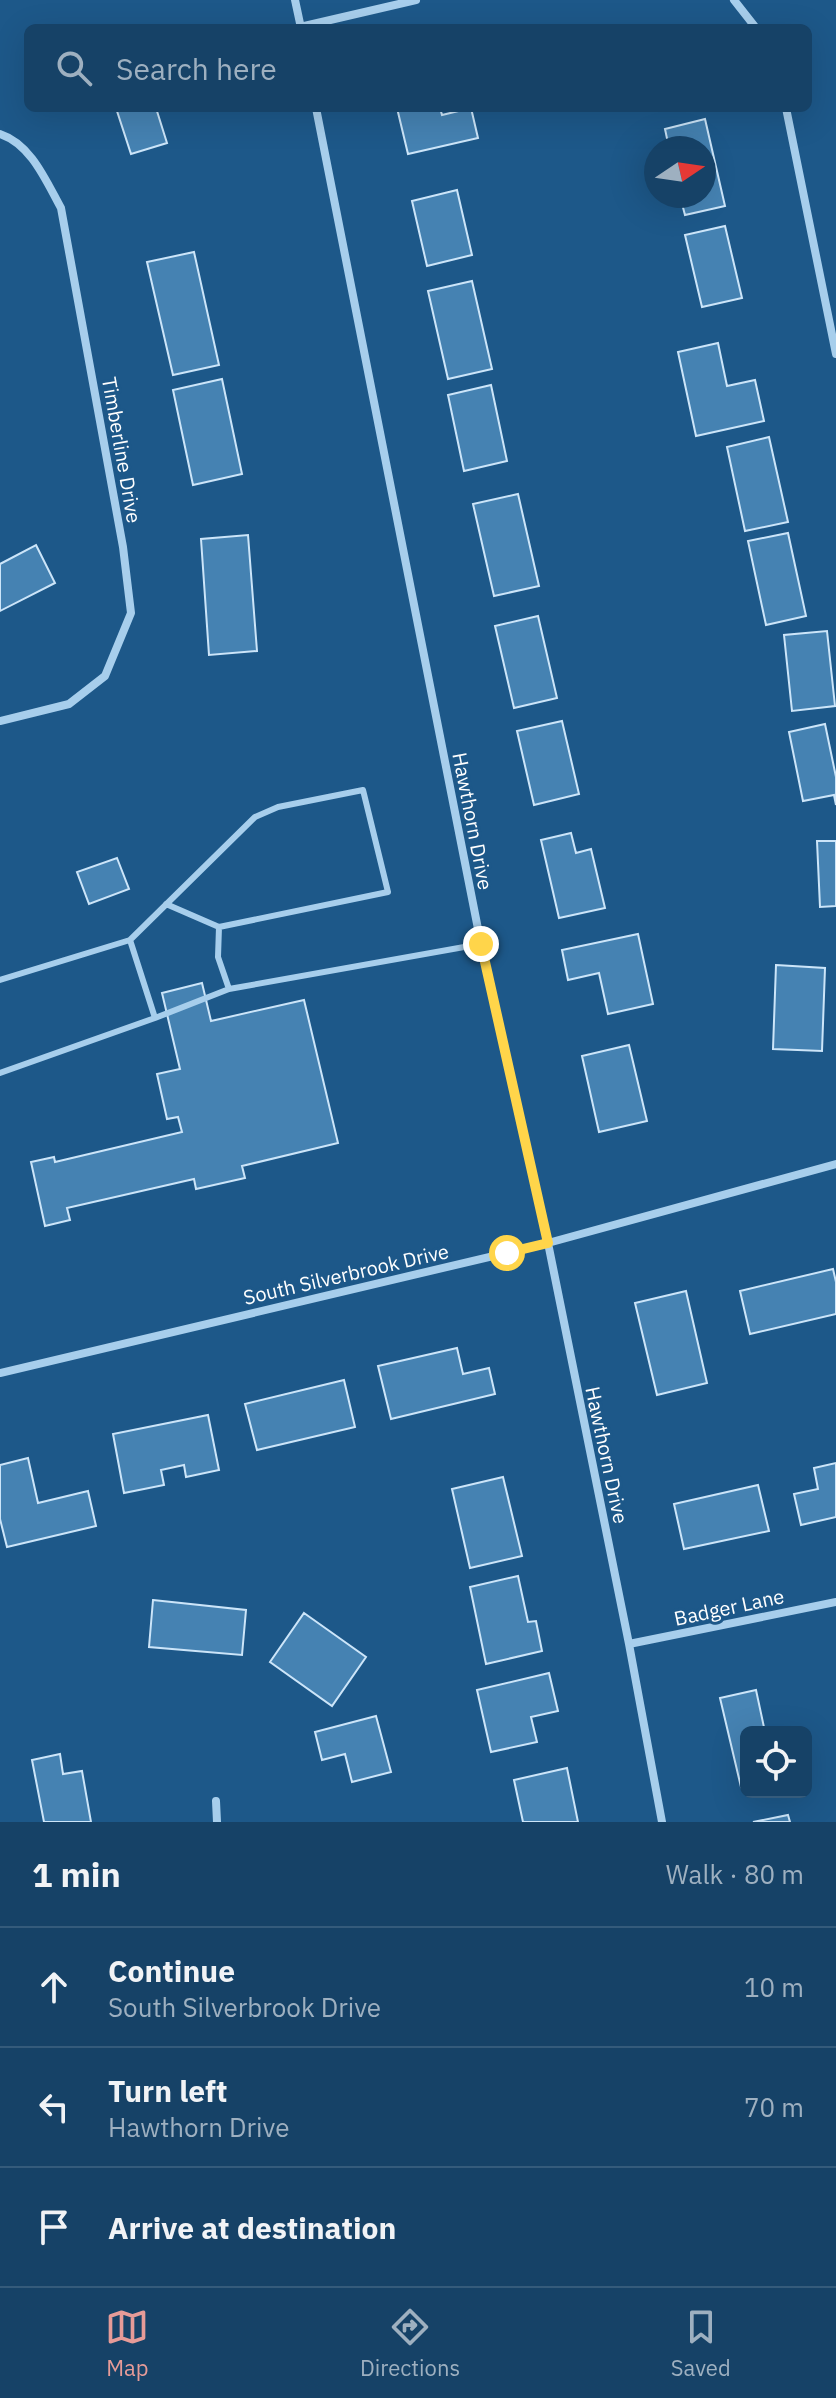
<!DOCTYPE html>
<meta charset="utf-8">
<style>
body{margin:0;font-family:"IBM Plex Sans",sans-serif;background:#1f496d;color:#f1f3f6}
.controls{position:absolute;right:24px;bottom:24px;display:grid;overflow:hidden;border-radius:12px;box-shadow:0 8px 32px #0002}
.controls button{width:72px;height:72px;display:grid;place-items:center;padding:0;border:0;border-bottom:2px solid #355b7b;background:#164267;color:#f1f3f6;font:40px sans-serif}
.compass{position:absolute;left:644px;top:136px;width:72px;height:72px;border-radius:50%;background:#164267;box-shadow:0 8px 32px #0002;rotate:77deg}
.stop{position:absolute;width:24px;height:24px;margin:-18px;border:6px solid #ffd54a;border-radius:50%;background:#fff}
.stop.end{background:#ffd54a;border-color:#fff;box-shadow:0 2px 8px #0008}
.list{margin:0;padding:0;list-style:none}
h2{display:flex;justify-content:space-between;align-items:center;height:104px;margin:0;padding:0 32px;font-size:34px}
h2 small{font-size:26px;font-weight:400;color:#9eb0c0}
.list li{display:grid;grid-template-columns:52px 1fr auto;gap:24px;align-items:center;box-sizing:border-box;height:120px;padding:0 32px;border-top:2px solid #355b7b}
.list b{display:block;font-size:30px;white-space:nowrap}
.list p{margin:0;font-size:26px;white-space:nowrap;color:#9eb0c0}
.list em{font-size:26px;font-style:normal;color:#9eb0c0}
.icon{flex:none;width:44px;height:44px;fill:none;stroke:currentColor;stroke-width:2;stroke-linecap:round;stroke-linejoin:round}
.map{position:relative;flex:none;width:836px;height:1822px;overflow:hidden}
.search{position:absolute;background:#164267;box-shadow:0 8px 32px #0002;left:24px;right:24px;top:24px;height:88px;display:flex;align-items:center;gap:20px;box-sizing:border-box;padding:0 28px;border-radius:12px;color:#9eb0c0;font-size:30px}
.sheet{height:464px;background:#164267}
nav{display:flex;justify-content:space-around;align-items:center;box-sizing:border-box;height:112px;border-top:2px solid #355b7b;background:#164267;font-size:22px;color:#9eb0c0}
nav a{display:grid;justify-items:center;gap:4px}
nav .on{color:#e69b98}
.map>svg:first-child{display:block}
.building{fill:#4582b2;stroke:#cce5f9;stroke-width:2}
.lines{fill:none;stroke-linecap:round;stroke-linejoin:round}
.lane{stroke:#a7ceec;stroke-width:6}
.street{stroke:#a7ceec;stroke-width:8}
.route{stroke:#ffd54a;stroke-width:10}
.labels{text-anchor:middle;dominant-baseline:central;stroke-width:6;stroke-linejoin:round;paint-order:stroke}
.street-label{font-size:20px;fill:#fff;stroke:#1d5889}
</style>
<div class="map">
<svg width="836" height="1822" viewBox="0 0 836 1822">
<rect width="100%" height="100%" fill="#1d5889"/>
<path class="building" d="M116,108H156L167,143L131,154Z
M397,108H440L442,115L471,108L478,138L408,154Z
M705,119L725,206L685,215L680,196H704V148H669L665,129Z
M457,190L472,255L427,266L412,201Z
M725,226L742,298L702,307L685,235Z
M194,252L219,365L173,375L147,262Z
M472,281L492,369L448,379L428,291Z
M718,343L727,386L755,380L764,421L696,436L678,352Z
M222,379L242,474L193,485L173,390Z
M491,385L507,461L464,471L448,395Z
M769,437L788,522L745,531L727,447Z
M518,494L539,586L494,596L473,504Z
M788,533L806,616L766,625L748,541Z
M248,535L257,651L209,655L201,539Z
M36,545L55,583L0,611V564Z
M538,616L557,698L514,708L495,626Z
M827,631L835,706L792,711L784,635Z
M562,721L579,794L534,805L517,731Z
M825,724L836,777V805L834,795L803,801L789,732Z
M571,833L576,853L591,849L605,908L559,918L541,840Z
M817,841H836V906L820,907Z
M117,858L129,889L89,904L77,872Z
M638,934L653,1004L608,1014L599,973L568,980L562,950Z
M776,965L825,968L822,1051L773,1049Z
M202,983L211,1021L304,1000L338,1143L242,1166L245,1178L196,1189L194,1179L67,1208L70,1220L45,1226L31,1162L54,1157L55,1162L182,1132L178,1117L167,1119L157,1074L180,1069L162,993Z
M629,1045L647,1121L599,1132L582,1056Z
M833,1269L836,1282V1314L750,1334L740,1291Z
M686,1291L707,1383L657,1395L635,1303Z
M457,1348L463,1374L489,1368L495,1394L391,1419L378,1366Z
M344,1380L355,1427L257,1450L245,1404Z
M208,1415L219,1470L186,1477L184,1465L161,1470L164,1485L124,1493L113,1434Z
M28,1458L38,1503L88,1491L96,1526L7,1547L0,1519V1465Z
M836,1463V1517L801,1525L794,1494L818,1489L814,1468Z
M503,1477L522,1556L470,1568L452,1489Z
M758,1485L769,1531L684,1549L674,1504Z
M518,1576L528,1622L536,1621L542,1651L486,1664L470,1587Z
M153,1600L246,1610L242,1655L149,1647Z
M304,1613L366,1657L332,1706L270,1662Z
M549,1673L558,1711L531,1717L537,1742L491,1752L477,1690Z
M756,1690L765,1732H746V1786L741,1787L720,1698Z
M376,1716L391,1772L352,1782L345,1754L322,1760L315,1732Z
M60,1754L63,1774L82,1771L91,1822H44L32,1760Z
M567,1768L578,1822H523L514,1780Z
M788,1815L790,1822H753Z"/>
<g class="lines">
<path class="lane" d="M219,927L218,957L229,989L481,944
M0,980L130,940
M155,1018L229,989
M0,1073L155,1018L130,940L255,817L278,807L363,790L388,892L219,927L166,904"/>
<path class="street" d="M295,0L301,28
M734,0L756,28
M300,27L416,0
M316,108L481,944L548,1243L629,1644L662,1822
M786,108L836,354
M0,134C31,144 46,181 61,208L123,547L131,613L105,676L69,704L0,721
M0,1373L548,1243L836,1164
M629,1644L836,1602
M216,1801L217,1822"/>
</g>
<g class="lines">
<path class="route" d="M481,944L548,1243L507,1253"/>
</g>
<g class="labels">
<g class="street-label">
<text transform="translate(122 450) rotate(80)">Timberline Drive</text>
<text transform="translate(473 821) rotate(79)">Hawthorn Drive</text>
<text transform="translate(346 1274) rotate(-13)">South Silverbrook Drive</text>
<text transform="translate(607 1455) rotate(78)">Hawthorn Drive</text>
<text transform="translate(729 1607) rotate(-12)">Badger Lane</text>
</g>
</g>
</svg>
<div class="controls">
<button><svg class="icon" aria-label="locate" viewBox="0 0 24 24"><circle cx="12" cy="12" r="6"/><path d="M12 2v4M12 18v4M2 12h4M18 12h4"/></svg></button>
</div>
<svg class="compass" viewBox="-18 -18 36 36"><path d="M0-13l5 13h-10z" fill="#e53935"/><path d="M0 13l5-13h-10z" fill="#9eb0c0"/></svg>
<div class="stop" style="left:507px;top:1253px"></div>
<div class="stop end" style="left:481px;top:944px"></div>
<div class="search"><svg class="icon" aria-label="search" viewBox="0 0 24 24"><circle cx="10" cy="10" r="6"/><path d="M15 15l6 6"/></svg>Search here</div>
</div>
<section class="sheet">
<h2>1 min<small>Walk · 80 m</small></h2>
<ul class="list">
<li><svg class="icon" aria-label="ahead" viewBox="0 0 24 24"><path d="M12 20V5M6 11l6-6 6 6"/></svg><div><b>Continue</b><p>South Silverbrook Drive</p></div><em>10 m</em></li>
<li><svg class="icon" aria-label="left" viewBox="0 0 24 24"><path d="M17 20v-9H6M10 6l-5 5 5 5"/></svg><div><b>Turn left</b><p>Hawthorn Drive</p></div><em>70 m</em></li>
<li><svg class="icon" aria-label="arrive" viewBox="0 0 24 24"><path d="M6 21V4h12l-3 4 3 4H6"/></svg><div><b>Arrive at destination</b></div></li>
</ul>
</section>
<nav>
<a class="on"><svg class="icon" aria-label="map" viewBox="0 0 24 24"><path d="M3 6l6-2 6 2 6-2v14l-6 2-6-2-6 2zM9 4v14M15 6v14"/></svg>Map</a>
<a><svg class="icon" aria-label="directions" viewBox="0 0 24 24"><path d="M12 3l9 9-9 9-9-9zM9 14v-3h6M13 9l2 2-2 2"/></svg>Directions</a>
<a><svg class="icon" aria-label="saved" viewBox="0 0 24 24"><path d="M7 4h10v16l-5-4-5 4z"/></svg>Saved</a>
</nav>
